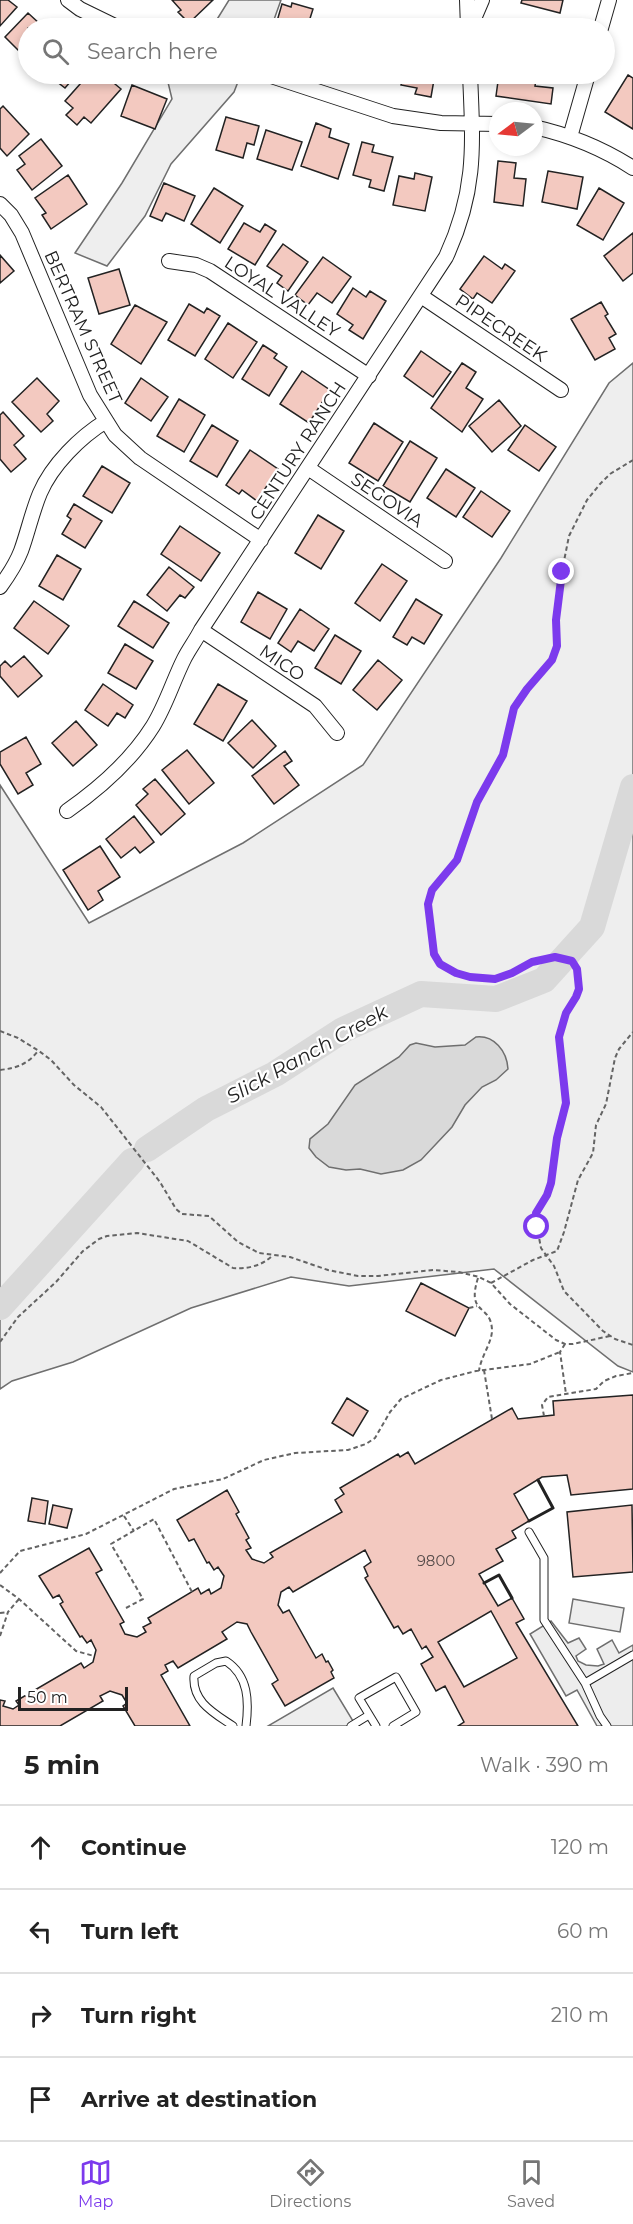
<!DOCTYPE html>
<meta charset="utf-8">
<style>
body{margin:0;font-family:Montserrat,sans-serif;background:#f6f6f6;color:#222}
.compass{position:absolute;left:489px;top:102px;width:54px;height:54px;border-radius:50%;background:#fff;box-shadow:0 3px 9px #0003;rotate:254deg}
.scale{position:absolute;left:18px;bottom:15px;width:110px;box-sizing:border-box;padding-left:6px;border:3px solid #222;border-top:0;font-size:16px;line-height:21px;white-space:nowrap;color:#222;-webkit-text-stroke:4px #fff;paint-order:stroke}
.stop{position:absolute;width:18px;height:18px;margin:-14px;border:4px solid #7c3aed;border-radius:50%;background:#fff}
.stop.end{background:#7c3aed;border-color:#fff;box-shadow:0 2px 6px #0008}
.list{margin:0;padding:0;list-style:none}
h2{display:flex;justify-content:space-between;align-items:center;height:78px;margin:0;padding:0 24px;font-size:26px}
h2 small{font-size:20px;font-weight:400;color:#767676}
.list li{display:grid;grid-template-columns:39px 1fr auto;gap:18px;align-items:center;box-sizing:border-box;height:84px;padding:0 24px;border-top:2px solid #e0e0e0}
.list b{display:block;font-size:22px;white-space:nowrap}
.list em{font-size:20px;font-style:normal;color:#767676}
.icon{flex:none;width:33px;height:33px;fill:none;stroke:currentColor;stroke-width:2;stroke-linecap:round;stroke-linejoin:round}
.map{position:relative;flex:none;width:633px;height:1726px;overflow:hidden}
.search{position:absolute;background:#fff;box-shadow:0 3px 9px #0003;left:18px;right:18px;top:18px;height:66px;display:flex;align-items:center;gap:15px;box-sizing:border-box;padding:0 21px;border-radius:33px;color:#767676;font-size:22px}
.sheet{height:414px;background:#fff}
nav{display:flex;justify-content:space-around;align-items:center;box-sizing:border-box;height:84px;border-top:2px solid #e0e0e0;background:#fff;font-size:16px;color:#767676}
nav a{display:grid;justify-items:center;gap:3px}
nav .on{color:#7c3aed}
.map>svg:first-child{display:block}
.green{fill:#eee;stroke:#6f6f6f;stroke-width:1.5}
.parking{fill:#ededed;stroke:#6f6f6f;stroke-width:1.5}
.water{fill:#d9d9d9;stroke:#6f6f6f;stroke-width:1.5}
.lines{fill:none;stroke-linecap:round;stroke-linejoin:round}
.river{stroke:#d9d9d9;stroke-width:26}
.building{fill:#f3c9c0;stroke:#222;stroke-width:1.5;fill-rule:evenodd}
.service-casing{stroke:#222;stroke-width:9}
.minor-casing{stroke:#222;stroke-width:16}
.path{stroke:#646464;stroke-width:2;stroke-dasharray:4.5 3;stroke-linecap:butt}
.service{stroke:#fff;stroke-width:7}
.minor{stroke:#fff;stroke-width:14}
.wall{stroke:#222;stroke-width:3}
.route{stroke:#7c3aed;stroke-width:8}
.labels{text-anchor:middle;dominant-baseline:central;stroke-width:4.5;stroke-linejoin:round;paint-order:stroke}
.number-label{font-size:15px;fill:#564c4a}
.street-label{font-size:18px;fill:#222;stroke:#fff}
.water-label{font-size:20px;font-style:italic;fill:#222;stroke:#fff}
</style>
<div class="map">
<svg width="633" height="1726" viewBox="0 0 633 1726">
<rect width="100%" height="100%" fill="#fff"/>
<path class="green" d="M229,0H281L271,28H194L216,21Z
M166,74H241L234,92L171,164L145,216L107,266L75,253L122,183L172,99Z
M633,363V1372L618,1366L494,1269L349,1286L291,1277L191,1308L73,1362L12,1381L0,1389V785L89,923L243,843L363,765L501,558L609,383Z
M573,1599L624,1608L620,1632L569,1623Z
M333,1688L356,1726H268Z"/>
<path class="parking" d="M551,1621L568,1643L579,1638L586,1649L576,1656L578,1661L586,1665L598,1666L604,1664L597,1649L612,1640L619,1653L633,1645V1726H597L577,1690L566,1696L530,1634Z"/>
<path class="water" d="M476,1037C494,1035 507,1051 508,1069L496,1080L482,1087L465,1105L452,1127L421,1160L403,1170L381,1174L360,1169L346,1170L329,1167L316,1157L309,1148L310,1139L328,1124L355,1085L399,1057L410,1045L416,1043L435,1047L465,1045Z"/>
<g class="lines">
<path class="river" d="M147,1149L206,1109L275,1074L343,1030L421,994L496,999L544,980L592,927L633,787
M0,1307L132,1161"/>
</g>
<path class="building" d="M0,0H8L17,7L0,26Z
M172,0H213L189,23L178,12L181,10Z
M522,0H563L560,13L521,3Z
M292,3L313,9L307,28H275L282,4L291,7Z
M28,13L40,24L36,28H28V60L5,37Z
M328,19L348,28H323Z
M528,19L565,28H525Z
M47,74H77L65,88Z
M89,74H103L121,89L91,123L84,117L77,125L66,115L73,108L65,101Z
M404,74H435L431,97L415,94L417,88L401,85Z
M499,74H537L535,86L553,88L551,104L496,96Z
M628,75L633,78V129L605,112Z
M132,85L167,99L155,129L121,116Z
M3,106L29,134L7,156L0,148V109Z
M226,117L259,126L254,145L247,143L243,158L216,150Z
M316,123L331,129L329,137L349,144L338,179L301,166Z
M266,130L302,142L292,170L257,159Z
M41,139L62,166L32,190L17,170L25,164L19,156Z
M362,142L374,145L372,152L393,157L384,191L369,187L371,180L353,175Z
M498,161L516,163L514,178L526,179L523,206L494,202Z
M548,171L583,177L577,209L542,202Z
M415,173L432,177L425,211L393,205L399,176L414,179Z
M68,175L87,204L51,229L42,215L46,213L35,198Z
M164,183L195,196L184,221L166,213L162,221L150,216Z
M214,188L243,206L220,243L191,224Z
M599,188L624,203L603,240L577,225Z
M244,223L260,232L265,224L276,231L255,265L228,249Z
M633,233V273L623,281L604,256Z
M283,244L308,262L288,291L277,283L282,276L267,266Z
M0,255L14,271L0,283Z
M484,256L502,269L505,264L515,271L492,303L477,293L473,299L460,289Z
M323,257L351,277L332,303L317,293L308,305L295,295Z
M119,269L130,305L99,314L88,278Z
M353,288L366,297L370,291L386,301L363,339L349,330L353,325L337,314Z
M601,302L608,314L605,316L616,334L609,338L615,349L595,360L571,319Z
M189,304L204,313L207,308L220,316L195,356L168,340Z
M135,305L167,322L141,364L111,344Z
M228,323L257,342L233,378L205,359Z
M263,345L277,354L274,358L287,367L269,396L242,379Z
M421,351L451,372L433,397L404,376Z
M462,363L476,372L466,388L483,399L462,432L431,408Z
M302,371L330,390L309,423L280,404Z
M37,378L59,401L47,414L53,421L41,432L12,402Z
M141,378L168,397L151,421L125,403Z
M179,399L205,415L184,452L157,436Z
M499,400L521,426L492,452L469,426Z
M3,412L24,436L14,445L26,459L11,472L0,459V415Z
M374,423L403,442L378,481L349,463Z
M212,425L238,441L217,477L190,461Z
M525,425L556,447L539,471L508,450Z
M410,441L437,458L410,502L383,486Z
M250,450L278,469L257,501L242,490L239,494L226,485Z
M102,466L130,483L112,513L83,496Z
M446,469L475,488L456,517L427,498Z
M481,491L510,511L492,537L463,517Z
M74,504L102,521L85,548L62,534L71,519L67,516Z
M318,515L344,531L321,569L295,553Z
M180,526L220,553L201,581L161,554Z
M57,555L81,569L63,600L39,586Z
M382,564L407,581L380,621L355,603Z
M169,567L194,587L185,598L180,595L167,611L147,595Z
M258,592L287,609L270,639L241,622Z
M416,599L442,615L424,644L412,637L407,645L393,637Z
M34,601L69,626L48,654L14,628Z
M134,601L169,623L153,648L118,626Z
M300,609L329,629L314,651L298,641L291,652L278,643Z
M335,635L361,651L341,684L315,668Z
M125,644L153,661L136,689L108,673Z
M24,656L42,676L18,697L0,676V666L5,661L11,667Z
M378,660L402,680L377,710L353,690Z
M103,684L133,705L125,718L117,713L108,726L85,710Z
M218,684L247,701L223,741L194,724Z
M252,720L276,746L253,768L228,743Z
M76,721L97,745L73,766L52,743Z
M26,737L41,764L26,773L33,785L18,794L0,764V752Z
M187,750L214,783L189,804L162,770Z
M285,751L292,761L284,766L299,785L274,804L252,776Z
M155,779L185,814L161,835L136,805L148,794L143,789Z
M134,816L154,842L140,853L135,847L121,858L106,839Z
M100,846L120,877L98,891L103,900L88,910L63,870Z
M421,1283L469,1308L455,1336L406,1311Z
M633,1395V1489L571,1495L567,1475L542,1477L514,1494L529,1521L512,1531L516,1538L496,1549L503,1561L479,1574L498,1606L512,1598L524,1619L516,1623L578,1726H458L464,1722L445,1686L436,1691L421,1664L433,1657L426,1646L422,1649L411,1629L403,1634L398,1626L394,1628L365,1578L368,1576L364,1567L371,1562L365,1550L293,1592L289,1587L281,1592L278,1605L283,1613L289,1610L316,1658L322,1654L326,1662L328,1661L333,1670L331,1672L334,1678L285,1706L272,1684L278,1680L251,1632L247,1624L237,1622L222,1632L227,1639L178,1668L173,1661L165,1665L168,1671L161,1675L190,1726H135L123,1706L127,1703L122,1695L110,1691L100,1696L103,1701L60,1726H0V1700L5,1701L3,1706L13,1709L19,1705L16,1701L81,1663L84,1668L93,1662L96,1650L91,1640L87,1643L82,1636L80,1637L60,1604L63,1602L59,1595L53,1598L39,1576L89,1548L102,1570L96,1573L124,1622L120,1624L125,1634L137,1637L146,1632L143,1627L151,1623L148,1618L198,1588L201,1594L209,1589L211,1594L221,1588L224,1576L218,1567L214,1570L209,1562L207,1563L194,1539L189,1541L177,1520L227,1490L239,1512L236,1514L249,1538L246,1540L251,1548L246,1550L252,1559L264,1563L273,1557L270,1553L342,1512L335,1500L344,1494L340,1488L398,1454L400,1457L408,1452L415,1464L512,1408L518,1419L554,1415L553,1401ZM491,1611L517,1658L464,1687L438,1642Z
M347,1398L368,1411L353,1436L332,1423Z
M32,1498L48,1501L45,1524L28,1521Z
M53,1505L72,1509L67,1528L49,1524Z
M632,1505L633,1572L573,1577L567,1512Z"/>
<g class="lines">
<defs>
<path id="service" d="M529,1532L544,1558V1620L585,1683
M233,1726C214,1713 192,1702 194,1676L216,1663L226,1661C249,1676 249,1702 246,1726
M351,1726L369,1715
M376,1726L359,1698L396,1677L416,1712L393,1726
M607,1726L600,1716L585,1683L633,1655"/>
<path id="minor" d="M68,0L80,9L119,28
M467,0L468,28
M470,28L482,0
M601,28L609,0
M265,74L393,116L441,123L498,124
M534,127C570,135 602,148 633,168
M570,137L588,74
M0,204L11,215L22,233L90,395L115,435L140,458L261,540
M169,261L196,265L210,271L369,376
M421,296L561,390
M308,468L445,561
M0,587C8,576 16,564 21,551C28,532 32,512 40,493C52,465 80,437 106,421
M201,630L315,706L337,733
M67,811C100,788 131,761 153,726C166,705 173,681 184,659C189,649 196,640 201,630L446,257C477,190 473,145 470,74"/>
</defs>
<use href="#service" class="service-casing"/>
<use href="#minor" class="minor-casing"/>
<path class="path" d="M633,460L610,474L600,484L587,500L569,536L558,591L557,646L551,660L527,689L514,708L503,755L477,802L457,860L432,890L428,904L434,954L440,964L456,973L470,977L495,979L512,973L532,962L555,957L572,961L577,969L579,989L566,1013L559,1037L566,1103L557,1138L551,1183L547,1195L536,1213L537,1227L541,1248L554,1266L564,1291L603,1331L615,1339L633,1345
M0,1031L18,1038L39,1051L51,1060L74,1085L101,1107L160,1182L176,1209L182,1214L209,1216L238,1242L259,1253L290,1257L328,1270L358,1276H378L433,1270L459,1272L479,1277L491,1283L510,1304L556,1340L565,1344H573L610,1336
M0,1070C17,1068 28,1064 38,1051
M478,1278C466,1316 491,1303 492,1330C492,1343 481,1356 479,1371
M491,1283L533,1260L557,1251L564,1232L578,1180L593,1153L596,1125L606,1104L615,1058L619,1049L633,1032
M469,1308L477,1306
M0,1342L18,1317L56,1282L83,1251L99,1239L107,1236L137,1233L188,1241L233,1268C248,1269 262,1266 273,1255
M565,1344L560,1352L566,1394
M484,1370L492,1419
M544,1416L542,1405L548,1397L596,1389L604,1381L616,1376L633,1373
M124,1516L134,1531
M0,1573L20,1551L86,1534L174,1489L223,1479L264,1460L295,1453L348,1450L366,1444L375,1438L390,1412L401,1399L441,1380L476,1371L530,1364L560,1352
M0,1585L19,1599L76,1651L94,1656
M126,1608L143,1599L111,1544L154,1519L192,1592
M0,1613L8,1612
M0,1636L8,1612L19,1599"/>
<use href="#service" class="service"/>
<use href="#minor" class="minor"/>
<path class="wall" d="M529,1521L553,1508L538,1480
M484,1583L499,1575L512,1598"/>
</g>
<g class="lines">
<path class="route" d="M537,1227L536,1213L547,1195L551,1183L557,1138L566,1103L559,1037L566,1013L576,997L579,989L577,969L572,961L555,957L532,962L512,973L495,979L470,977L456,973L440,964L434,954L428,904L432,890L457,860L477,802L503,755L514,708L527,689L552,660L557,646L556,620L562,572"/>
</g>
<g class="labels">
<g class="number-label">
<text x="436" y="1560">9800</text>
</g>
<g class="street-label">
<text transform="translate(282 297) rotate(33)">LOYAL VALLEY</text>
<text transform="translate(83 327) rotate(66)">BERTRAM STREET</text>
<text transform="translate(501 328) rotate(34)">PIPECREEK</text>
<text transform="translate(298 451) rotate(-57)">CENTURY RANCH</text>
<text transform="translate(387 500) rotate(34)">SEGOVIA</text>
<text transform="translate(282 663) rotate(34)">MICO</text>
</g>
<g class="water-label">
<text transform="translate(307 1054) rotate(-29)">Slick Ranch Creek</text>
</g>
</g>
</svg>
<svg class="compass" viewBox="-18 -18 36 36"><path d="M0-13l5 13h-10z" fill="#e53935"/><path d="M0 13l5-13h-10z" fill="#767676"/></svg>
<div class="scale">50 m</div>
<div class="stop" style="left:537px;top:1227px"></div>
<div class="stop end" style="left:562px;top:572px"></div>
<div class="search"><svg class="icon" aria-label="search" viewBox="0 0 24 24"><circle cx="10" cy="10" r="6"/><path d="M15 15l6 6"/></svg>Search here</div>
</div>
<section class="sheet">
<h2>5 min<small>Walk · 390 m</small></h2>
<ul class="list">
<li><svg class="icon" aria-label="ahead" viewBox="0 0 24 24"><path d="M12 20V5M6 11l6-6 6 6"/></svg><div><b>Continue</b></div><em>120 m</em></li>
<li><svg class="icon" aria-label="left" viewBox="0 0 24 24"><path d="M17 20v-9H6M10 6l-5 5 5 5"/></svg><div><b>Turn left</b></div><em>60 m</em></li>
<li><svg class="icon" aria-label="right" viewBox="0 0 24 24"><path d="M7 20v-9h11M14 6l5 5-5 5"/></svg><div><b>Turn right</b></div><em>210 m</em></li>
<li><svg class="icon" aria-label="arrive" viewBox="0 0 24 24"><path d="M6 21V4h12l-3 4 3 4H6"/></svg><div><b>Arrive at destination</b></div></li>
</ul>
</section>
<nav>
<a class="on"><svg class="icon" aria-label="map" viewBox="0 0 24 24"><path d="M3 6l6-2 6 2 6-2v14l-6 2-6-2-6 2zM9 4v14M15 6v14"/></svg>Map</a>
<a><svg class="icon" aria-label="directions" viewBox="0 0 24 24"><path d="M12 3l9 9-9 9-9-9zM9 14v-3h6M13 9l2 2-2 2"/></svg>Directions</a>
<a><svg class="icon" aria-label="saved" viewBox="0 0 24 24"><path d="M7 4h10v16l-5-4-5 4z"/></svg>Saved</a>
</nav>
